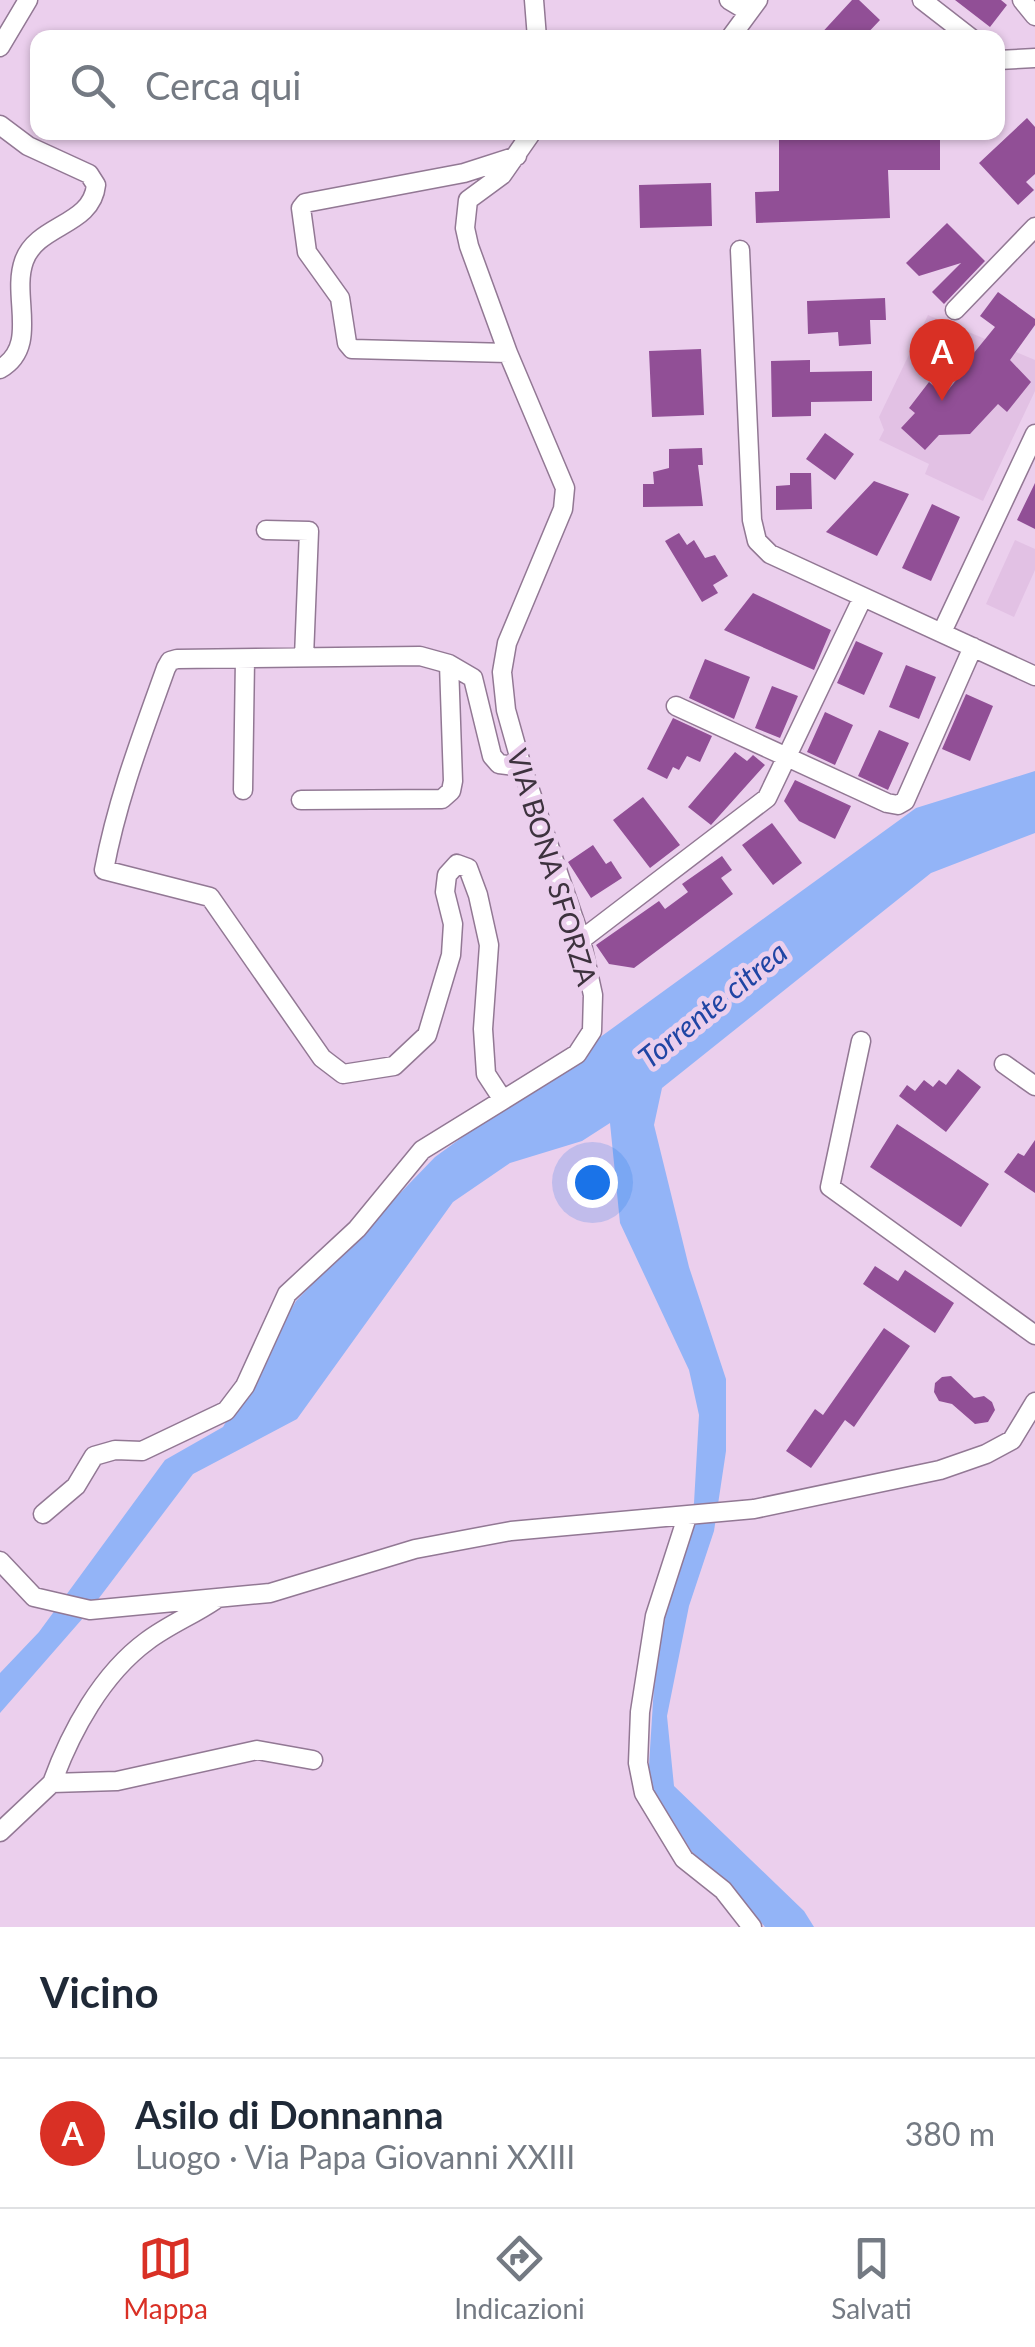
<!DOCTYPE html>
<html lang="it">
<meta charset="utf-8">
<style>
body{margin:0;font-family:Lato,sans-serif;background:#f6f6f7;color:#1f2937}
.you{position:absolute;left:592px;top:1182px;width:35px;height:35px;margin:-25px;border:8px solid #fff;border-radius:50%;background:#1a73e8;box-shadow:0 0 0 15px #1a73e833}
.badge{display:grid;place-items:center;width:65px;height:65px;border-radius:50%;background:#d93025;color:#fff;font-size:32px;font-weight:700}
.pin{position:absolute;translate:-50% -82px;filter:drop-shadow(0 2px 5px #0008)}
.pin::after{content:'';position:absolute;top:52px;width:35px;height:30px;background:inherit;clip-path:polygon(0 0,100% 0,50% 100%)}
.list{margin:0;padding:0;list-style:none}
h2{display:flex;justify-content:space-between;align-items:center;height:130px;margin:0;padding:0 40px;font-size:42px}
h2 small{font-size:32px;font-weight:400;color:#747a83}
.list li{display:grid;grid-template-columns:65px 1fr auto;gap:30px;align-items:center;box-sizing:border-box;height:150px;padding:0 40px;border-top:2px solid #e0e1e3}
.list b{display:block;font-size:38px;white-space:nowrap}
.list p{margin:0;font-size:32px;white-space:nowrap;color:#747a83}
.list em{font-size:32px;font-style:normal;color:#747a83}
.icon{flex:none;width:55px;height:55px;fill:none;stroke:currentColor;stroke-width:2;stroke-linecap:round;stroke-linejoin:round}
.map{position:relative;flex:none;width:1035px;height:1927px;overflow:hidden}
.search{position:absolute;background:#fff;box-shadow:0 2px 8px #0004;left:30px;right:30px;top:30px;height:110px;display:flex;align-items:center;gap:25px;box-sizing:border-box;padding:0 35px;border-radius:20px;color:#747a83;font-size:38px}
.sheet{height:280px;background:#fff}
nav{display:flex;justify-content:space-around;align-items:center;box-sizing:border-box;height:140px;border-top:2px solid #e0e1e3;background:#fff;font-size:28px;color:#747a83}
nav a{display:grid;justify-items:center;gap:5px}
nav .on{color:#d93025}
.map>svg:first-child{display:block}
.built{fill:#e2c1e4}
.water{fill:#93b4f7}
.building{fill:#914f96}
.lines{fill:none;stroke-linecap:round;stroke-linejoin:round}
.street-casing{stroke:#927894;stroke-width:21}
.street{stroke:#fff;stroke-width:18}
.labels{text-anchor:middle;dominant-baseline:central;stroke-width:10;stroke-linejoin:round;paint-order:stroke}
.street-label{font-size:28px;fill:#3d323e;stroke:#ebcfed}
.water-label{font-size:30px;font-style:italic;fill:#2045a4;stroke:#ebcfed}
</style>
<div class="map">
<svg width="1035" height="1927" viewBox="0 0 1035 1927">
<rect width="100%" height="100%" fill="#ebcfed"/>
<path class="built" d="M928,315L1035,360V391L983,501L925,474L929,464L879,440L884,430L879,417Z
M1015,540L1035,549V570L1014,617L986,604Z"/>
<path class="water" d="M1035,771V833L931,873L662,1088L654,1125L689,1267L726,1379V1451L714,1531L689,1606L667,1716L674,1786L804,1911L814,1927H765L732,1888L692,1852L648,1781L655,1670L664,1610L694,1503L699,1415L689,1370L620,1223L610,1123L582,1141L510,1163L453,1202L297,1419L193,1474L90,1610L0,1713V1673L39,1632L165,1460L223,1427L296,1301L435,1157L916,808Z"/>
<path class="building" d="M852,0H859L880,20L863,38H817Z
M955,0H1001L1007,5L990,27Z
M1027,118L1035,127V174L1026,182L1034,190L1018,205L979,163Z
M870,138H940V170H888L890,218L756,223L755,192L779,191V139Z
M711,183L712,226L640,228L639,185Z
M947,223L985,261L944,304L932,292L961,263L919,276L906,263Z
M998,292L1035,319V325L1010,360L1031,382L1007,412L998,404L970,434L939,435L925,450L901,428L915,413L909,408L929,382L944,395L963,372L960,370L995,327L980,316Z
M885,298L886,320H870L871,344L839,346L838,332L808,334L807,301Z
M701,349L704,415L652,417L649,351Z
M810,360V372L872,371V401L811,402V416L772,417L771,361Z
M825,433L854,454L835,480L806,459Z
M702,448L703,465H698L703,506L643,507V484H654L653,472L669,468V449Z
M790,473H811L812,509L776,510V486L790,485Z
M874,481L909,494L877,556L826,532Z
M1035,483V529L1017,520Z
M932,504L960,517L931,581L902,568Z
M679,533L687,545L694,540L705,558L715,555L728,576L713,585L718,593L702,602L665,541Z
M753,593L831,630L814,670L724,630Z
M856,641L883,653L864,695L837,683Z
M705,659L750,677L734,719L689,698Z
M906,665L936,677L919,719L889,707Z
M772,686L798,696L780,738L755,728Z
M966,694L993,706L970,761L942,749Z
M825,712L853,725L835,765L807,752Z
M673,718L712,736L700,762L687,756L679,770L673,767L667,779L647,769Z
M879,730L909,743L888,790L858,776Z
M735,752L747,761L753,755L765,765L711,825L688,807Z
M795,780L851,806L835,839L799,821L784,801Z
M643,797L680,845L650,868L613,820Z
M772,823L802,863L773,885L742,845Z
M593,845L606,864L611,861L622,878L591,898L568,862Z
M722,856L732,870L721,878L733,894L634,968L609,964L596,945L659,901L665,909L688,892L682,884Z
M958,1069L981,1087L946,1132L899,1096L907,1085L915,1091L924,1080L933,1087L939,1080L946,1085Z
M897,1124L989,1184L961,1227L870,1167Z
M1035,1140V1193L1004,1172L1018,1153L1024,1156Z
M875,1266L898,1281L905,1270L954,1303L935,1333L863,1284Z
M884,1328L910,1346L854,1427L845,1420L811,1468L786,1451L815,1409L823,1415Z
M951,1376L974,1398L984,1396L992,1402L995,1410L988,1422L975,1424L952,1404L939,1401L934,1392L935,1383L942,1377Z"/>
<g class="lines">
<defs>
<path id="street" d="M534,0L537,38
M729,0L749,12
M922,0L971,38
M1022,0L1035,16
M730,38L758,0
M0,47L28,0
M998,60L1035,58
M0,125L28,146L89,174L96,185C92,226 37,224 24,261C11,297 40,346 0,369
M740,250L752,520L757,541L770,554L1035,676
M955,310L1035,227
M508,353L352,349L347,343L340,298L307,252L301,208L305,203L464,173L517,156
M266,530L309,531L304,657
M942,632L1035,434
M676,706L887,803L898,805L905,801L973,647
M522,767L499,764L492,756L473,678L449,664L420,656L177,659L170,661L166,668C142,735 117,800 104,870L210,897L322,1058L343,1074L394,1066L427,1035L451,955L453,924L445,892L447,875L457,864L468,868L478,895L489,945L483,1029L486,1074L503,1100L577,1054L592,1031L593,995L581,940L522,767L506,710L502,672L507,643L563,509L565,488L508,353L469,246L465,228L468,200L502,175L532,132
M243,790L245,659
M301,800L442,799L451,791L453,781L449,664
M581,940L767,798L863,597
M861,1041L830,1187L1035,1335
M1004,1064L1035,1086
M43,1514L76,1486L94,1456L115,1450L142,1451L226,1411L245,1386L287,1294L357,1229L422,1150L503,1100
M687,1517L655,1616L640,1712L638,1763L644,1793L684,1859L723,1890L752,1927
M0,1561L34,1597L90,1610L270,1593L415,1549L511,1531L754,1509L940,1470L986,1454L1012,1440L1035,1402
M215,1600C193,1615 168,1625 147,1641C102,1674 71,1731 52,1783L117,1781L257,1750L313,1760
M0,1832L52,1783"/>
</defs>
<use href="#street" class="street-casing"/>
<use href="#street" class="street"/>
</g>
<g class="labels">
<g class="street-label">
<text transform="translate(553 867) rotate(73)">VIA BONA SFORZA</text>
</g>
<g class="water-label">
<text transform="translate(712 1004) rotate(-39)">Torrente citrea</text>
</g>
</g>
</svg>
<div class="you"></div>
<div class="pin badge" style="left:942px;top:401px">A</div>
<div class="search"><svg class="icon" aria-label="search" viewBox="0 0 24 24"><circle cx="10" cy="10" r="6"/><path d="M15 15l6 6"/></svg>Cerca qui</div>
</div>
<section class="sheet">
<h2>Vicino<small></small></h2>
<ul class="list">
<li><span class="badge">A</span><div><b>Asilo di Donnanna</b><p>Luogo · Via Papa Giovanni XXIII</p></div><em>380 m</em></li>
</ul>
</section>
<nav>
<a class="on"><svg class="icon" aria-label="map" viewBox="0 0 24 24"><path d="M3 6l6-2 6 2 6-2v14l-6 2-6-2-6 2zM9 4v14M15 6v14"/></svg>Mappa</a>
<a><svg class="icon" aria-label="directions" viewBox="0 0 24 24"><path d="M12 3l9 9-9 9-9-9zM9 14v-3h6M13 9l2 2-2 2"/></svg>Indicazioni</a>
<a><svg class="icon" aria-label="saved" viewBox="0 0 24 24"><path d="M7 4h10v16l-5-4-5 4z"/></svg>Salvati</a>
</nav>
